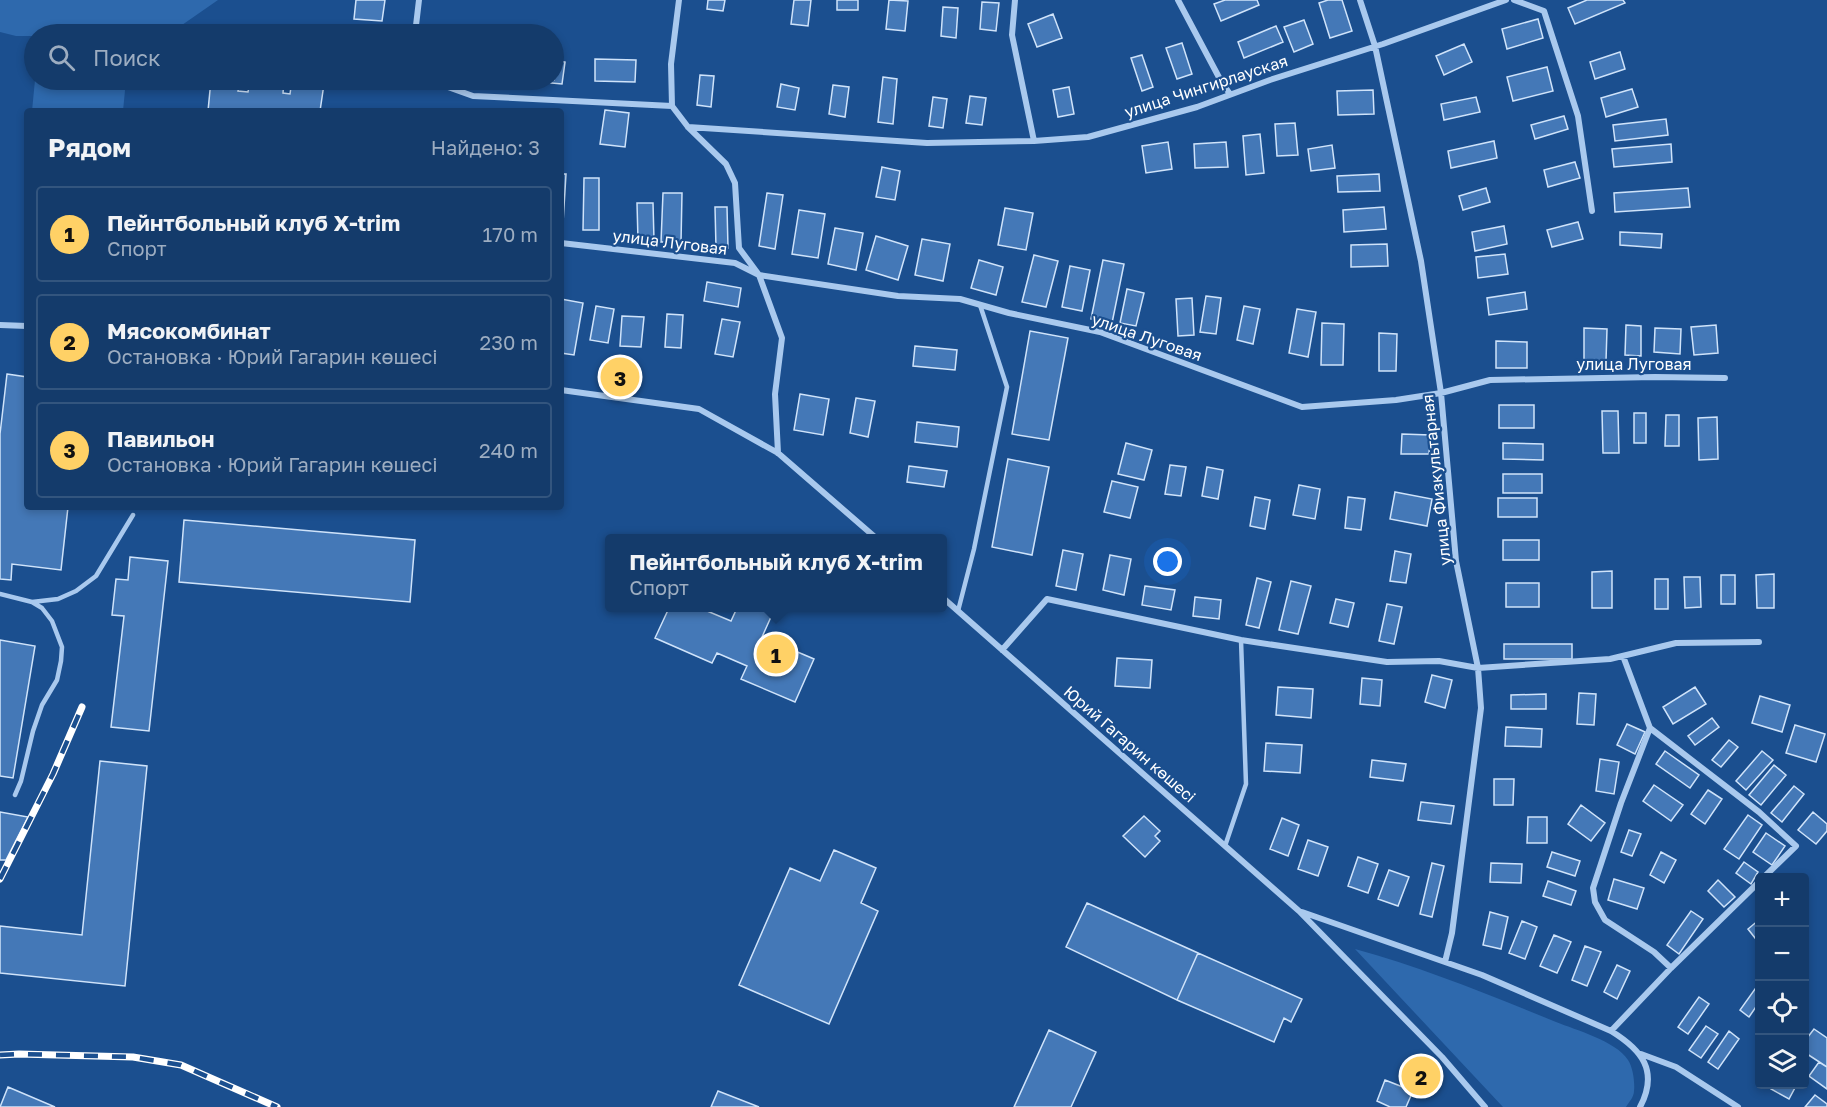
<!DOCTYPE html>
<html lang="ru">
<meta charset="utf-8">
<style>
body{margin:0;font-family:"Golos Text",sans-serif;background:#214673;color:#f1f3f6}
.controls{position:absolute;right:18px;bottom:18px;display:grid;overflow:hidden;border-radius:6px;box-shadow:0 3px 9px #0003}
.controls button{width:54px;height:54px;display:grid;place-items:center;padding:0;border:0;border-bottom:2px solid #33557e;background:#143b6b;color:#f1f3f6;font:30px sans-serif}
.you{position:absolute;left:1168px;top:562px;width:21px;height:21px;margin:-15px;border:4px solid #fff;border-radius:50%;background:#1a73e8;box-shadow:0 0 0 9px #1a73e833}
.badge{display:grid;place-items:center;width:39px;height:39px;border-radius:50%;background:#ffd166;color:#111;font-size:20px;font-weight:700}
.pin{position:absolute;translate:-50% -50%;border:3px solid #fff;box-shadow:0 2px 6px #0006}
.popup{position:absolute;left:605px;top:534px;width:342px;height:78px;box-sizing:border-box;display:grid;place-content:center;border-radius:6px;background:#143b6b;filter:drop-shadow(0 2px 4px #0005);font-size:20px;white-space:nowrap;color:#9dadc1}
.popup b{font-size:22px;color:#f1f3f6}
.popup::after{content:'';position:absolute;left:50%;top:100%;margin-left:-12px;border:12px solid transparent;border-top-color:#143b6b}
.list{margin:0;padding:0;list-style:none}
h2{display:flex;justify-content:space-between;align-items:center;height:78px;margin:0;padding:0 24px;font-size:26px}
h2 small{font-size:20px;font-weight:400;color:#9dadc1}
.list li{display:grid;grid-template-columns:39px 1fr auto;gap:18px;align-items:center;box-sizing:border-box;height:96px;margin:0 12px 12px;padding:0 12px;border:2px solid #33557e;border-radius:6px}
.list b{display:block;font-size:22px;white-space:nowrap}
.list p{margin:0;font-size:20px;white-space:nowrap;color:#9dadc1}
.list em{font-size:20px;font-style:normal;color:#9dadc1}
.icon{flex:none;width:33px;height:33px;fill:none;stroke:currentColor;stroke-width:2;stroke-linecap:round;stroke-linejoin:round}
.map{position:relative;flex:none;width:1827px;height:1107px;overflow:hidden}
.search{position:absolute;background:#143b6b;box-shadow:0 3px 9px #0003;left:24px;top:24px;width:540px;height:66px;display:flex;align-items:center;gap:15px;box-sizing:border-box;padding:0 21px;border-radius:33px;color:#9dadc1;font-size:22px}
.panel{position:absolute;background:#143b6b;box-shadow:0 3px 9px #0003;left:24px;top:108px;width:540px;height:402px;border-radius:6px}
.map>svg:first-child{display:block}
.green{fill:#2e69ad}
.building{fill:#4478b7;stroke:#cfe3fa;stroke-width:1.5}
.lines{fill:none;stroke-linecap:round;stroke-linejoin:round}
.service{stroke:#a9c9ee;stroke-width:4.5}
.minor{stroke:#a9c9ee;stroke-width:6}
.rail-casing{stroke:#fff;stroke-width:7}
.rail{stroke:#1b4f8f;stroke-width:4.5;stroke-dasharray:14;stroke-linecap:butt}
.labels{text-anchor:middle;dominant-baseline:central;stroke-width:4.5;stroke-linejoin:round;paint-order:stroke}
.street-label{font-size:16px;fill:#fff;stroke:#1b4f8f}
</style>
<div class="map">
<svg width="1827" height="1107" viewBox="0 0 1827 1107">
<rect width="100%" height="100%" fill="#1b4f8f"/>
<path class="green" d="M0,0H218L169,34H34V36H16L0,32Z
M35,80H126L123,111H32Z
M1355,949C1424,968 1490,995 1556,1022C1576,1030 1616,1041 1628,1060C1633,1067 1635,1083 1634,1091C1634,1097 1629,1102 1626,1107H1503Z"/>
<path class="building" d="M356,0H385L382,21L354,19Z
M708,0H725L723,11L707,9Z
M794,0H811L808,26L791,24Z
M837,0H858V10H837Z
M889,0L908,1L905,31L886,29Z
M1225,0H1257L1259,5L1221,21L1214,4Z
M1328,0H1342L1352,31L1330,38L1319,3Z
M1587,0H1623L1625,3L1575,24L1568,8Z
M982,2L999,3L996,31L980,29Z
M943,7L958,8L956,38L941,36Z
M1053,14L1062,38L1037,47L1028,24Z
M1538,19L1543,38L1507,49L1502,29Z
M1304,20L1313,44L1294,52L1284,27Z
M1276,26L1283,42L1244,58L1238,42Z
M1182,43L1192,74L1177,79L1166,48Z
M1464,44L1472,62L1444,75L1436,56Z
M1620,52L1625,69L1595,79L1590,62Z
M1142,55L1153,87L1142,91L1131,58Z
M595,59L636,60L635,82L595,81Z
M554,60L565,62L562,84L518,80H554Z
M1547,67L1553,91L1513,101L1507,77Z
M700,75L714,76L711,107L697,105Z
M883,77L897,79L893,124L878,122Z
M211,80H240L238,91L248,92L250,80H284L283,93L290,94L292,80L324,84L320,111H208Z
M781,84L799,88L795,110L777,107Z
M833,85L849,87L845,117L829,114Z
M1069,87L1074,114L1058,117L1053,90Z
M1632,89L1638,107L1606,117L1601,98Z
M1373,90L1374,114L1338,115L1337,91Z
M970,96L986,98L982,125L966,123Z
M933,97L947,99L943,128L929,126Z
M1476,97L1480,112L1444,120L1441,104Z
M605,110L629,113L625,147L600,144Z
M1564,116L1568,129L1535,139L1531,125Z
M1666,119L1668,135L1615,141L1613,125Z
M1295,123L1298,155L1277,156L1275,124Z
M1260,134L1264,173L1246,175L1243,136Z
M1494,141L1497,158L1451,168L1448,151Z
M1168,142L1172,169L1146,173L1142,146Z
M1226,142L1228,167L1195,168L1194,144Z
M1671,144L1672,162L1614,167L1612,149Z
M1332,145L1335,168L1311,171L1308,149Z
M1575,162L1580,178L1548,187L1544,170Z
M882,167L900,171L895,200L876,197Z
M561,174H566L563,223H561Z
M1379,174L1380,191L1338,192L1337,176Z
M584,178H599V230H583Z
M1486,188L1490,202L1463,210L1459,196Z
M1688,188L1690,207L1615,212L1614,193Z
M663,193H682L681,242H661Z
M767,193L783,195L775,249L759,246Z
M637,203H653L654,240H638Z
M715,207H727L728,248H716Z
M1384,207L1386,229L1344,232L1343,210Z
M1005,208L1033,213L1026,250L998,245Z
M799,210L825,214L818,258L792,254Z
M1578,222L1583,239L1552,247L1547,230Z
M1504,226L1507,244L1475,251L1472,232Z
M835,228L863,233L856,270L828,264Z
M1620,232L1662,234L1661,248L1620,245Z
M876,236L908,246L898,280L866,270Z
M922,239L950,244L943,281L915,275Z
M1387,244L1388,266L1351,267V245Z
M1505,254L1508,274L1478,278L1476,257Z
M1034,255L1058,261L1046,307L1022,302Z
M979,260L1003,267L996,295L971,288Z
M1103,260L1124,264L1112,323L1091,319Z
M1070,266L1090,270L1082,311L1062,307Z
M707,282L741,288L738,307L704,301Z
M1127,289L1144,293L1136,326L1120,323Z
M1525,292L1527,309L1489,315L1487,298Z
M1206,296L1221,298L1216,334L1200,332Z
M1192,298L1194,335L1178,336L1176,299Z
M561,299L583,303L574,355L561,353Z
M596,306L614,309L608,343L590,340Z
M1244,306L1260,309L1253,344L1237,340Z
M1297,309L1316,312L1308,357L1289,353Z
M667,314L683,315L681,348L665,347Z
M622,316L644,317L641,347L620,346Z
M722,319L740,322L733,357L715,354Z
M1322,323L1344,324L1343,365H1321Z
M1626,325L1641,326V356L1625,355Z
M1716,325L1718,353L1694,355L1691,327Z
M1584,328L1607,329L1606,361L1584,360Z
M1655,328L1681,329L1680,354L1654,352Z
M1030,331L1068,338L1049,440L1012,434Z
M1379,333L1397,334L1396,371H1379Z
M1496,341L1527,342V368H1496Z
M915,346L957,350L955,370L913,366Z
M7,374L27,377V507H68L61,570L12,564L11,580L0,579V434Z
M800,394L829,399L823,435L794,430Z
M856,398L875,401L868,437L850,433Z
M1499,405H1534V428H1499Z
M1602,411H1618L1619,453H1603Z
M1634,413H1646V443H1634Z
M1666,415H1679V446H1665Z
M1717,417L1718,459L1699,460L1698,418Z
M917,422L959,427L957,447L915,442Z
M1402,434L1430,435L1429,454H1401Z
M1126,443L1152,450L1144,480L1118,474Z
M1503,443L1543,444V460L1503,459Z
M1008,459L1049,467L1032,555L992,547Z
M1170,465L1186,467L1181,496L1165,494Z
M909,466L947,471L944,487L907,482Z
M1207,467L1223,470L1218,499L1202,496Z
M1503,474H1542V493H1503Z
M1112,481L1138,487L1130,518L1104,512Z
M1299,485L1320,489L1315,519L1293,515Z
M1395,492L1432,499L1427,526L1390,519Z
M1255,497L1270,500L1265,529L1250,526Z
M1348,497L1365,499L1361,530L1345,528Z
M1498,498H1537V517H1498Z
M184,520L415,540L410,602L179,582Z
M1503,540H1539V560H1503Z
M1063,550L1083,554L1076,590L1056,586Z
M1395,551L1411,554L1406,583L1390,581Z
M1110,555L1131,559L1124,595L1103,590Z
M130,557L168,561L149,731L111,727L124,616L112,615L116,579L128,580Z
M1612,571V608H1592V572Z
M1774,574V608H1757L1756,575Z
M1721,575H1735V604H1721Z
M1684,577H1700L1701,607L1685,608Z
M1257,578L1271,582L1259,628L1246,625Z
M1655,579H1668V609H1655Z
M1291,581L1311,586L1298,634L1279,630Z
M1506,583H1539V607H1506Z
M1145,586L1175,590L1171,610L1142,605Z
M1195,597L1221,600L1219,619L1193,616Z
M1336,599L1354,603L1348,627L1330,623Z
M1387,604L1402,607L1394,644L1379,641Z
M669,608H700L731,621L737,608H775L762,637L814,659L795,702L741,679L747,666L717,653L712,663L655,638Z
M0,640L35,646L13,778L0,776Z
M1504,644H1572V659H1504Z
M1117,658L1152,660L1150,688L1115,686Z
M1432,675L1452,680L1445,708L1425,702Z
M1362,678L1382,680L1380,706L1360,704Z
M1278,687L1313,689L1311,718L1276,715Z
M1695,687L1706,704L1673,724L1663,707Z
M1579,693L1596,694L1594,725L1577,724Z
M1546,694V709H1511V695Z
M1760,696L1790,705L1782,732L1752,723Z
M1712,718L1719,727L1695,745L1688,736Z
M1627,724L1645,732L1635,754L1617,745Z
M1795,725L1825,734L1816,762L1786,753Z
M1506,727L1542,729L1541,747L1505,746Z
M1729,740L1738,747L1721,767L1712,760Z
M1266,743L1302,745L1300,773L1264,771Z
M1665,751L1699,775L1690,788L1656,764Z
M1762,751L1773,760L1746,790L1736,781Z
M1600,759L1619,762L1614,794L1596,791Z
M1372,760L1406,764L1403,781L1370,777Z
M100,761L147,766L125,986L0,973V926L82,935Z
M1774,765L1786,775L1761,805L1749,795Z
M1494,779H1514L1513,805H1494Z
M1654,785L1683,805L1671,821L1643,801Z
M1794,786L1804,794L1782,822L1771,813Z
M1708,790L1722,799L1705,824L1691,814Z
M1421,802L1454,806L1451,824L1418,820Z
M1581,805L1605,823L1591,841L1568,824Z
M0,812L28,817L6,860H0Z
M1813,812L1827,824V831L1816,844L1798,830Z
M1748,815L1762,825L1739,859L1724,849Z
M1144,816L1160,831L1155,836L1160,841L1145,857L1123,836Z
M1528,817H1547V843H1527Z
M1282,818L1299,825L1288,856L1270,849Z
M1629,830L1641,834L1632,856L1621,852Z
M1766,833L1785,846L1772,865L1753,852Z
M1308,840L1328,847L1318,876L1298,869Z
M834,850L876,868L861,903L878,911L829,1024L739,985L790,868L820,881Z
M1552,852L1580,861L1575,876L1547,867Z
M1661,852L1676,860L1664,883L1650,875Z
M1358,857L1378,864L1368,893L1348,886Z
M1744,862L1758,872L1751,884L1736,873Z
M1432,863L1444,866L1432,917L1420,914Z
M1491,863L1522,864L1521,883L1490,882Z
M1389,870L1409,877L1398,906L1378,899Z
M1614,879L1644,888L1637,909L1608,900Z
M1718,880L1735,897L1724,907L1708,891Z
M1548,881L1576,891L1571,905L1543,896Z
M1087,903L1198,953L1177,1000L1066,947Z
M1691,911L1703,919L1679,954L1667,945Z
M1490,912L1508,917L1501,949L1483,945Z
M1760,919V942L1759,943L1748,929Z
M1522,921L1537,927L1525,959L1509,953Z
M1554,935L1571,942L1557,973L1540,966Z
M1585,946L1601,952L1587,986L1572,980Z
M1198,953L1302,999L1291,1022L1284,1018L1274,1042L1177,1000Z
M1617,965L1630,971L1617,999L1604,992Z
M1760,982V1001L1749,1017L1740,1010Z
M1699,997L1709,1004L1688,1034L1678,1027Z
M1706,1026L1718,1034L1701,1058L1689,1050Z
M1814,1029L1827,1038V1067L1804,1052V1042Z
M1049,1030L1096,1052L1071,1107H1014Z
M1729,1031L1739,1039L1718,1069L1708,1062Z
M1819,1062L1827,1067V1089L1809,1076Z
M1385,1080L1413,1091L1406,1107H1390L1377,1101Z
M1774,1084H1797L1789,1099L1771,1089Z
M8,1087L55,1107H0Z
M718,1091L759,1107H711Z
M1815,1095L1827,1104V1107H1805Z"/>
<g class="lines">
<path class="service" d="M0,594L32,602L42,608L52,621L62,647L61,661L57,680L42,705L33,731L21,781L15,795
M32,602L58,599L76,591L96,576L133,515
M958,611L974,549L1007,387L980,305
M1225,846L1246,784L1241,640"/>
<path class="minor" d="M679,0L671,64L672,106L688,127L726,164L735,183L739,248L759,275L782,338L775,394L778,453
M1015,0L1012,35L1034,141
M1178,0L1222,83L1230,94
M1360,0L1375,46L1421,261L1441,393L1456,561L1478,668L1481,708L1452,933L1445,962
M1514,0L1544,11L1578,116L1592,211
M415,34L419,0
M432,80L434,82L473,96L672,106
M688,127L927,143L1034,141L1088,137L1197,107L1270,80L1383,44L1506,0
M561,243L735,263L759,275L898,296L960,299L1009,313L1100,332L1302,407L1396,400L1441,393L1490,380L1655,377L1725,378
M0,325L27,326
M561,390L699,409L778,453L876,538
M942,597L1299,911L1442,1057L1485,1107
M1002,650L1047,599L1241,640L1387,662L1439,661L1478,668L1610,659L1676,643L1759,642
M1623,656L1650,728L1759,812L1796,846L1763,878
M1650,728L1621,803L1593,888L1595,902L1605,920L1654,952L1671,968
M1302,912L1482,975L1611,1031C1642,1050 1659,1071 1640,1107
M1611,1031L1671,968L1760,881
M1641,1054L1676,1067L1738,1107"/>
<defs>
<path id="rail" d="M0,879L53,774L82,707
M0,1055L19,1054L133,1057L181,1065L277,1107"/>
</defs>
<use href="#rail" class="rail-casing"/>
<use href="#rail" class="rail"/>
</g>
<g class="labels">
<g class="street-label">
<text transform="translate(1206 86) rotate(-18)">улица Чингирлауская</text>
<text transform="translate(670 242) rotate(7)">улица Луговая</text>
<text transform="translate(1147 337) rotate(19)">улица Луговая</text>
<text x="1634" y="364">улица Луговая</text>
<text transform="translate(1436 480) rotate(-96)">улица Физкультарная</text>
<text transform="translate(1130 744) rotate(41)">Юрий Гагарин көшесі</text>
</g>
</g>
</svg>
<div class="controls">
<button>+</button>
<button>−</button>
<button><svg class="icon" aria-label="locate" viewBox="0 0 24 24"><circle cx="12" cy="12" r="6"/><path d="M12 2v4M12 18v4M2 12h4M18 12h4"/></svg></button>
<button><svg class="icon" aria-label="layers" viewBox="0 0 24 24"><path d="M12 4l9 5-9 5-9-5zM3 14l9 5 9-5"/></svg></button>
</div>
<div class="you"></div>
<div class="pin badge" style="left:776px;top:654px">1</div>
<div class="popup"><b>Пейнтбольный клуб X-trim</b>Спорт</div>
<div class="pin badge" style="left:1421px;top:1076px">2</div>
<div class="pin badge" style="left:620px;top:377px">3</div>
<div class="search"><svg class="icon" aria-label="search" viewBox="0 0 24 24"><circle cx="10" cy="10" r="6"/><path d="M15 15l6 6"/></svg>Поиск</div>
<section class="panel">
<h2>Рядом<small>Найдено: 3</small></h2>
<ul class="list">
<li><span class="badge">1</span><div><b>Пейнтбольный клуб X-trim</b><p>Спорт</p></div><em>170 m</em></li>
<li><span class="badge">2</span><div><b>Мясокомбинат</b><p>Остановка · Юрий Гагарин көшесі</p></div><em>230 m</em></li>
<li><span class="badge">3</span><div><b>Павильон</b><p>Остановка · Юрий Гагарин көшесі</p></div><em>240 m</em></li>
</ul>
</section>
</div>
